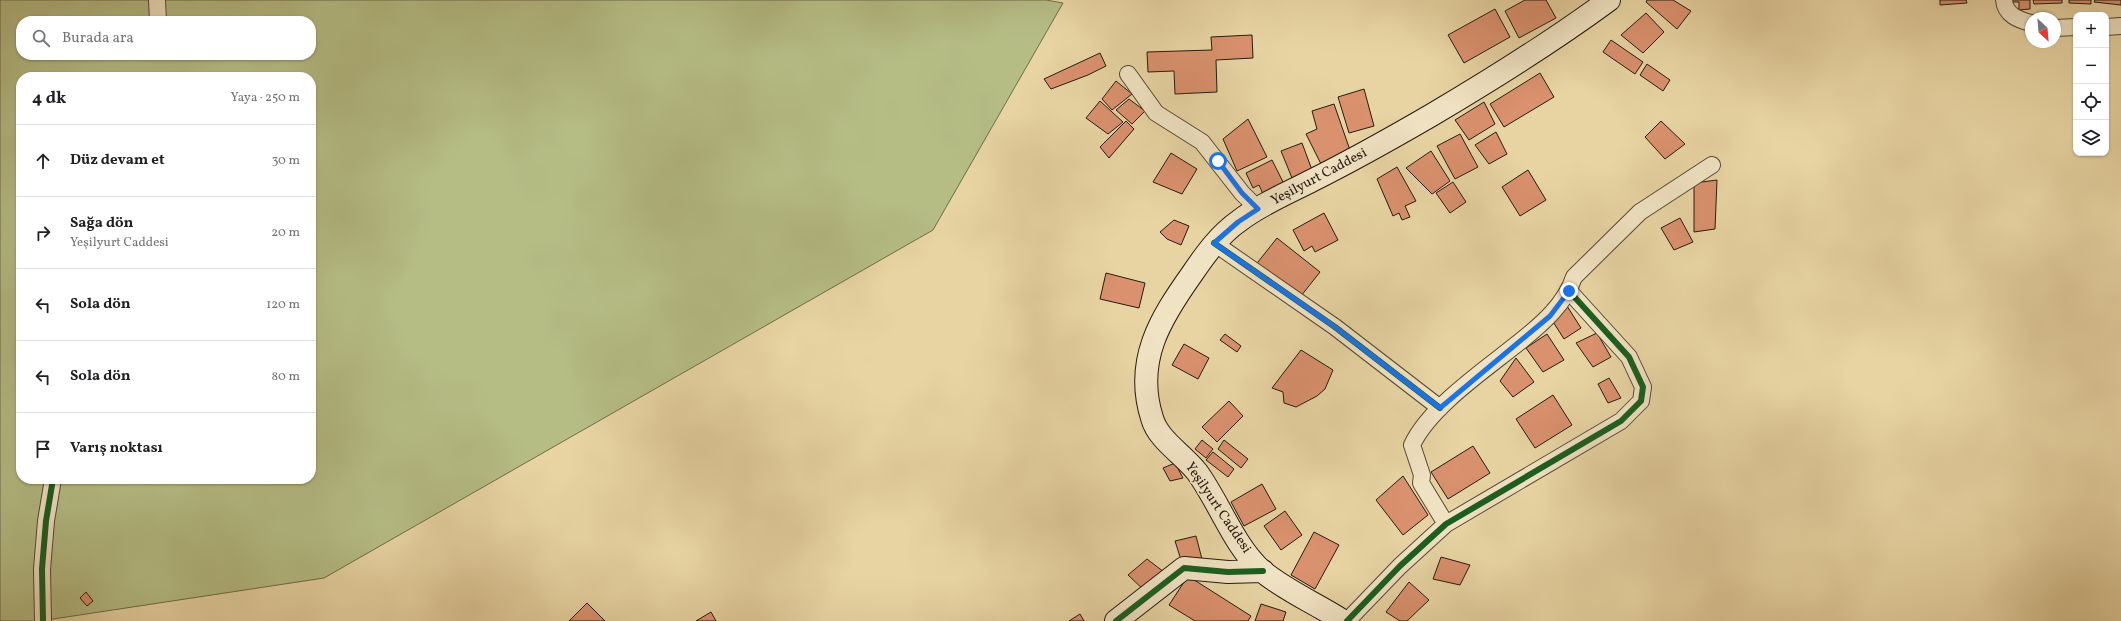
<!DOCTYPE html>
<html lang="tr">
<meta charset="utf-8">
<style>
body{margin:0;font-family:Vollkorn,serif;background:#f6f6f6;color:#202124}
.controls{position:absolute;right:12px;top:12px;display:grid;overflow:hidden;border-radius:8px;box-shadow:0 1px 3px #0004}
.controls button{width:36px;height:36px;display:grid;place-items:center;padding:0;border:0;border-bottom:1px solid #e0e0e0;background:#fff;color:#202124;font:20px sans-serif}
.compass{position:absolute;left:2025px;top:12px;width:36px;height:36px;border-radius:50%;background:#fff;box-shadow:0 1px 3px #0004;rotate:154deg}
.stop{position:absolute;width:12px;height:12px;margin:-9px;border:3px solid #1a73e8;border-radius:50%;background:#fff}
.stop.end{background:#1a73e8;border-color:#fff;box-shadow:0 1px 4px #0008}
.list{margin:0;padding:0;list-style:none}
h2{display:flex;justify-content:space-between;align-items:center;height:52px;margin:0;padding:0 16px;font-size:17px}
h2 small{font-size:13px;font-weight:400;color:#757577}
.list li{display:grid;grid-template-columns:26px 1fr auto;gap:12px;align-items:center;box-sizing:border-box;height:72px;padding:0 16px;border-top:1px solid #e0e0e0}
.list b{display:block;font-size:15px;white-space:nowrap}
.list p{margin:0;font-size:13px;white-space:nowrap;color:#757577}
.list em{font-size:13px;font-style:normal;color:#757577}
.icon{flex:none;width:22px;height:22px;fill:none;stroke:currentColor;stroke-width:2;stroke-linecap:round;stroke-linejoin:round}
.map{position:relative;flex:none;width:2121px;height:621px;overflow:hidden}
.search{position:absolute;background:#fff;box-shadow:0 1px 3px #0004;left:16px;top:16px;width:300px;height:44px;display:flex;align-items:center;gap:10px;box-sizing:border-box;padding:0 14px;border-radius:16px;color:#757577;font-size:15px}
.panel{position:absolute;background:#fff;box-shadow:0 1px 3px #0004;left:16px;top:72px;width:300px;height:412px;border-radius:16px}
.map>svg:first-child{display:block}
.green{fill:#b5bd85;stroke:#6e6c4a;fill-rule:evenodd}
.building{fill:#da916e;stroke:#271a10}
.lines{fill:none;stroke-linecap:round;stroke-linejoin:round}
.street-casing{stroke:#574835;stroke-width:18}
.secondary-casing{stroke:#271a10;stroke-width:24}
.street{stroke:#f0e3c3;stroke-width:16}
.secondary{stroke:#f0e3c3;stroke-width:22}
.cycleway-casing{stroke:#f0e3c3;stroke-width:8}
.cycleway{stroke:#1b5e20;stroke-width:6}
.route{stroke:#1a73e8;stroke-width:5}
.labels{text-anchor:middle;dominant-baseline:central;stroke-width:3.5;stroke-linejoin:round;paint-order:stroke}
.street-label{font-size:14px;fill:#271a10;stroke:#f0e3c3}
</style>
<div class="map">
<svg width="2121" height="621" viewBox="0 0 2121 621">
<rect width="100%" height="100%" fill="#e8d4a3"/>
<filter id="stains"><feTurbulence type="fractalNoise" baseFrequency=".005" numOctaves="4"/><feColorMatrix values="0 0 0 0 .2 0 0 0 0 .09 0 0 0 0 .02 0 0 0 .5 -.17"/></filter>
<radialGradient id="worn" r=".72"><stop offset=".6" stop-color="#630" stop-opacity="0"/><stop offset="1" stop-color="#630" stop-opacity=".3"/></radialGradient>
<path class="green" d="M0,0H1046L1063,3L933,230L324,578L40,621H0ZM21,21H311V55H21ZM21,77H311V479H21Z"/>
<path class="building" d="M1525,0H1546L1556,18L1519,38L1505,11Z
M1647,0H1673L1691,11L1677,29L1646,2Z
M1940,0H1966L1967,3L1940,5Z
M2012,0H2030V9L2019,10V2H2012Z
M2033,0H2062V3L2034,4Z
M2069,0H2091V4L2069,3Z
M2095,0H2121V5L2094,2Z
M1495,9L1510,37L1464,63L1448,35Z
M1646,13L1664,32L1643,53L1621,35Z
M1252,35L1253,58L1216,60L1217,92L1175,94L1174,71L1148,72L1147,52L1212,50L1211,37Z
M1611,40L1643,62L1635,74L1603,52Z
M1100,53L1106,66L1088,75L1051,89L1044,79Z
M1647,64L1670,80L1663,91L1640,75Z
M1540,73L1554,97L1504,127L1490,104Z
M1116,81L1132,94L1112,110L1102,99Z
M1364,89L1374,126L1349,133L1338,97Z
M1129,99L1145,111L1132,124L1116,110Z
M1100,101L1123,122L1108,134L1086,118Z
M1484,102L1495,124L1469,140L1455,120Z
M1334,104L1351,153L1321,164L1306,134L1317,129L1312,111Z
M1248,119L1267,157L1237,171L1223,139Z
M1126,121L1134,129L1109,158L1100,147Z
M1661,121L1685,144L1665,159L1645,137Z
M1496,132L1507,154L1489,164L1475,145Z
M1460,134L1478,167L1455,179L1437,146Z
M1302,143L1312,170L1292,178L1281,151Z
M1431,151L1450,181L1432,194L1406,168Z
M1171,153L1197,169L1182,194L1153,182Z
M1272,160L1284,184L1263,194L1259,185L1253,188L1246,173Z
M1397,167L1416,201L1405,206L1410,217L1402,220L1399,213L1393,216L1377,179Z
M1528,170L1546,200L1520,216L1502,187Z
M1717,180L1715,229L1694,232V183Z
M1453,182L1466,202L1450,213L1436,193Z
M1324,213L1338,240L1315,252L1312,246L1304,251L1293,230Z
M1680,218L1693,242L1674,250L1661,228Z
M1174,220L1189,226L1181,245L1167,239L1160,232Z
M1277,238L1320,272L1297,301L1254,267Z
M1106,273L1145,283L1139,308L1100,299Z
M1567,306L1581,328L1564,339L1550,317Z
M1597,333L1611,357L1593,367L1576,343Z
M1225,334L1241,346L1237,352L1220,340Z
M1547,334L1564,360L1543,372L1526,348Z
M1184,344L1209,358L1198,379L1172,365Z
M1301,350L1333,370L1325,389L1317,396L1296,407L1284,403L1283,392L1272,388Z
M1516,358L1534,382L1513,397L1500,381Z
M1609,378L1621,398L1608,403L1598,384Z
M1553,395L1572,425L1535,448L1516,419Z
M1229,401L1243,416L1217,442L1202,427Z
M1202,440L1213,449L1206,458L1195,449Z
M1224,440L1248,459L1241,468L1218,449Z
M1473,446L1490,473L1448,499L1431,472Z
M1213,452L1234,469L1228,477L1206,460Z
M1175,463L1183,478L1170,481L1163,468Z
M1403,476L1428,515L1403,535L1376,500Z
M1262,484L1276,509L1244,526L1231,502Z
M1285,511L1302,535L1281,550L1264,526Z
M1314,532L1339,545L1315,589L1291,575Z
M1196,536L1203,563H1182L1175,541Z
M1441,557L1470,565L1460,585L1433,579Z
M1147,559L1164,572L1145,591L1128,575Z
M1188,576L1251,616L1248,621H1195L1169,605Z
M1409,582L1429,600L1407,621H1400L1386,612Z
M86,592L93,601L87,606L80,598Z
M587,603L605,621H569Z
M1261,604L1286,612L1283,621H1255Z
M711,612L716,621H696Z
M1080,614L1084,621H1069Z"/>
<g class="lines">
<defs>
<path id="street" d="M157,0L158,21
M2004,0C2005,15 2019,20 2031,23
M2106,27L2121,26
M2055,28L2076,27
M1128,74L1156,113L1202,142L1242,193L1258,209
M1214,243L1335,327L1440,408
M1446,524L1421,483L1422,475L1412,445C1430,406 1489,367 1522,340C1543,323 1565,304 1574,277L1640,212L1712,165
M43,621L42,569L46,521L53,479
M1347,621L1400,566L1446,524L1621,421L1641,401L1643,387L1629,357L1569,291"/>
<path id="secondary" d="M1116,621L1184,568L1228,572L1263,571
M1343,621C1317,604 1286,591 1262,571C1234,546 1219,502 1197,472C1183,454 1158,440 1152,418C1134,361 1160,319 1192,274C1205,255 1219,235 1239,221C1261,204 1288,193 1313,180C1353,160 1392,138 1430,116C1491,80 1552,42 1609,0"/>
</defs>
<use href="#street" class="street-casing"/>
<use href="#secondary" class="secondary-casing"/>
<use href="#street" class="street"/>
<use href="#secondary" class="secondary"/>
<defs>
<path id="cycleway" d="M1214,243L1335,327L1440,408
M43,621L42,569L46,521L53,479
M1116,621L1184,568L1228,572L1263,571
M1347,621L1400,566L1446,524L1621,421L1641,401L1643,387L1629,357L1569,291"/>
</defs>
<use href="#cycleway" class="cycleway-casing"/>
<use href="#cycleway" class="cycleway"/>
</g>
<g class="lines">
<path class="route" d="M1218,161L1242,193L1258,209L1238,222L1214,243L1335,327L1440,408L1550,316L1569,291"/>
</g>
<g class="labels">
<g class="street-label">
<text transform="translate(1319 177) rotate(-28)">Yeşilyurt Caddesi</text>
<text transform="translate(1218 508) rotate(56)">Yeşilyurt Caddesi</text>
</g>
</g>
<rect width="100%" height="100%" filter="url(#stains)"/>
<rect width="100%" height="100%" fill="url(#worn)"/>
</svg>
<div class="controls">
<button>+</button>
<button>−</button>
<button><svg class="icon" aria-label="locate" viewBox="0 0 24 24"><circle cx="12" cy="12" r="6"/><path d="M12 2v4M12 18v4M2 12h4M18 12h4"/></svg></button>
<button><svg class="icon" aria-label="layers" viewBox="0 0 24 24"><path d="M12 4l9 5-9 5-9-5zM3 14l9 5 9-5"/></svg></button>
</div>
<svg class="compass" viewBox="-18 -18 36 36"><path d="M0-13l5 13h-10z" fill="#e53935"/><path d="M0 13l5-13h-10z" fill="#757577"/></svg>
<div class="stop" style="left:1218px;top:161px"></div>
<div class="stop end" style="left:1569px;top:291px"></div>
<div class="search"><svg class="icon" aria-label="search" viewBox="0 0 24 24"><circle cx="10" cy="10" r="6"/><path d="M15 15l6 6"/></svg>Burada ara</div>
<section class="panel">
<h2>4 dk<small>Yaya · 250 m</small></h2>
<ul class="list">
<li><svg class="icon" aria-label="ahead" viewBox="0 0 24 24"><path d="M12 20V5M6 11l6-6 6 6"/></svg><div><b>Düz devam et</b></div><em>30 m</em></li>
<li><svg class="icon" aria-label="right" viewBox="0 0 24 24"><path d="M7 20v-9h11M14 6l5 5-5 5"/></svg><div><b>Sağa dön</b><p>Yeşilyurt Caddesi</p></div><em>20 m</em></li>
<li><svg class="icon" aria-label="left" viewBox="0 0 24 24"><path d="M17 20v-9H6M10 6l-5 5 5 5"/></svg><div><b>Sola dön</b></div><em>120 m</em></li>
<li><svg class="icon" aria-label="left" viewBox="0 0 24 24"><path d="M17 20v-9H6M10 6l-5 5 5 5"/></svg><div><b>Sola dön</b></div><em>80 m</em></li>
<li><svg class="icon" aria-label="arrive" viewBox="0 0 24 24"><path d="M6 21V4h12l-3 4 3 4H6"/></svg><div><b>Varış noktası</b></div></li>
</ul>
</section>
</div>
